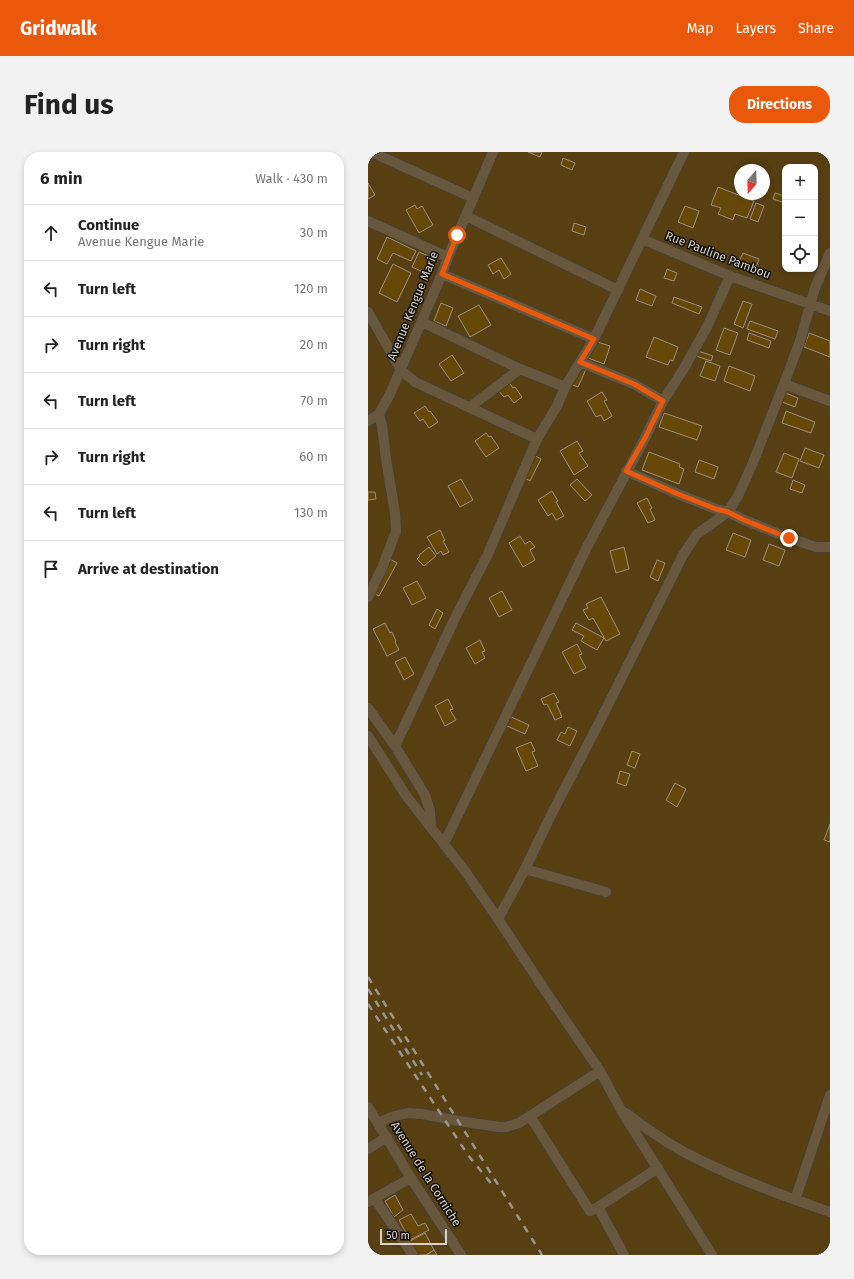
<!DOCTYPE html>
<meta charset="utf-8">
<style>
body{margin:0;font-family:"Fira Sans",sans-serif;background:#f2f2f2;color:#222}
.controls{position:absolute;right:12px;top:12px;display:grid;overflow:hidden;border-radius:8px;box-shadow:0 2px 6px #0003}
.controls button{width:36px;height:36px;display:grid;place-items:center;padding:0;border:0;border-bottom:1px solid #e0e0e0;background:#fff;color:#222;font:20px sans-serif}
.compass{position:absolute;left:366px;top:12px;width:36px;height:36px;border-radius:50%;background:#fff;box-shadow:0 2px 6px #0003;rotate:199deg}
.scale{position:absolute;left:12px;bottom:10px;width:67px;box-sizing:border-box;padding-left:4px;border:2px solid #d8d3cb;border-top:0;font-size:11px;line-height:14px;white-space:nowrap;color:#d8d3cb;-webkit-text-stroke:3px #120e09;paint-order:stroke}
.stop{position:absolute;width:12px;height:12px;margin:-9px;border:3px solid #ea580c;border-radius:50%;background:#fff}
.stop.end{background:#ea580c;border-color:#fff;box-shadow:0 1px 4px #0008}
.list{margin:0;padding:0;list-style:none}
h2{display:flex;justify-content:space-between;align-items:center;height:52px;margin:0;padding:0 16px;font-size:17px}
h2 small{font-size:13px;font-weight:400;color:#767676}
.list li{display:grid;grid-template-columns:26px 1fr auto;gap:12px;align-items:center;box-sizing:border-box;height:56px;padding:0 16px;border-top:1px solid #e0e0e0}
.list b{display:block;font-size:15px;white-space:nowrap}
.list p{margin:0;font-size:13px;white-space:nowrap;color:#767676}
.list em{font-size:13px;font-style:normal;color:#767676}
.icon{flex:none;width:22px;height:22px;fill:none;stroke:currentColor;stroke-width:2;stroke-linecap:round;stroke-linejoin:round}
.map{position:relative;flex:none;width:462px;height:1103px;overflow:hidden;border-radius:16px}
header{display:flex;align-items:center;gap:24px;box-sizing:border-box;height:56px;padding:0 20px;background:#ea580c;color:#fff}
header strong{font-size:19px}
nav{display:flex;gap:22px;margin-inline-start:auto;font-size:14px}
.intro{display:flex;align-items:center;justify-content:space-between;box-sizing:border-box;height:96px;padding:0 24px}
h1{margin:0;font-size:28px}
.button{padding:10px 18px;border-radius:16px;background:#ea580c;color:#fff;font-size:14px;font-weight:700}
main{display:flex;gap:24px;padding:0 24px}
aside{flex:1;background:#fff;border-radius:16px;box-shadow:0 2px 6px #0003}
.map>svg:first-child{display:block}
.green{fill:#573f12;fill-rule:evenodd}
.building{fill:#654708;stroke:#998f80}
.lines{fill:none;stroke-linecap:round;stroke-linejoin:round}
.minor-casing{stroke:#484135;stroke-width:12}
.minor{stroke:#68573c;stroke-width:10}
.rail{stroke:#9a948a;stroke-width:2.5;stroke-dasharray:7 7;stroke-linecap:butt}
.route{stroke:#ea580c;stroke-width:5}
.labels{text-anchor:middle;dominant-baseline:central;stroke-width:3;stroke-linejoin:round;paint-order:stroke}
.street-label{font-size:12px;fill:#d8d3cb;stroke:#120e09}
</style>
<header>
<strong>Gridwalk</strong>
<nav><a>Map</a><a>Layers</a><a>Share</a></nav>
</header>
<div class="intro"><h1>Find us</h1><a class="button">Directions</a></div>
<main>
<aside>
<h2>6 min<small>Walk · 430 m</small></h2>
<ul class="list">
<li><svg class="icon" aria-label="ahead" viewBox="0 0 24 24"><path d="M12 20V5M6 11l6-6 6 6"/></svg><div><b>Continue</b><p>Avenue Kengue Marie</p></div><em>30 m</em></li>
<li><svg class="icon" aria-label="left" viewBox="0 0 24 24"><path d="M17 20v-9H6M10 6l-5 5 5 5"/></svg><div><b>Turn left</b></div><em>120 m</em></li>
<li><svg class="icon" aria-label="right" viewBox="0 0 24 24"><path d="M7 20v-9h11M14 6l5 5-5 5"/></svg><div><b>Turn right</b></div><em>20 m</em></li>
<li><svg class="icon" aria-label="left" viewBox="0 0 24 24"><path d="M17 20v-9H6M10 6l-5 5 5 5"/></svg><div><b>Turn left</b></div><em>70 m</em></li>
<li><svg class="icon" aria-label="right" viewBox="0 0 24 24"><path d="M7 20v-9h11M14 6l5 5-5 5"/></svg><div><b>Turn right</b></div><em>60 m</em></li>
<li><svg class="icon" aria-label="left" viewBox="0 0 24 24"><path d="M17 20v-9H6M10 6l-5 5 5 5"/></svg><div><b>Turn left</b></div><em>130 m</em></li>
<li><svg class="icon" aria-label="arrive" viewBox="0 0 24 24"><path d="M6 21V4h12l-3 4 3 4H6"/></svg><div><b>Arrive at destination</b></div></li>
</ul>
</aside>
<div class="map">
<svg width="462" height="1103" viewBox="0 0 462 1103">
<rect width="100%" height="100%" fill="#2c2518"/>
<path class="green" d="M0,0H462V1103H0ZM417,15H447V117H417ZM372,18H396V42H372Z"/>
<path class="building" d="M160,0H174L172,5Z
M195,6L207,11L204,18L193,13Z
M0,31L7,43L0,47Z
M350,35L386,49L379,66L367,62L365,68L350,62L353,56L343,53Z
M407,41L417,44V51L405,47Z
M388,51L396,54L390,70L382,67Z
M47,53L49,57L54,54L65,73L51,81L38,58Z
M317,54L331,59L325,76L310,70Z
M206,71L218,75L216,83L204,79Z
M19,85L48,99L43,109L25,101L19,112L9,107Z
M51,100L63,105L55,120L44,115Z
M375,101L391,107L387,118L370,112Z
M133,106L143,122L136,127L131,118L125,122L120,113Z
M25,112L43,121L29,150L11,141Z
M299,117L309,121L306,129L296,126Z
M272,137L288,144L284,154L268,148Z
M306,145L334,155L331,162L304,151Z
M375,149L384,152L375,176L366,172Z
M73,151L85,156L78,174L66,169Z
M111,153L123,173L102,185L90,164Z
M382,169L410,179L407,187L379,177Z
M356,176L370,181L362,203L348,198Z
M381,181L403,189L401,196L379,188Z
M441,181L462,189V205L436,195Z
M286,185L310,195L305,209L302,208L300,213L278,205Z
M226,189L242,194L236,212L220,206Z
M327,198L345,204L343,209L325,203Z
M84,203L96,221L83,229L71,212Z
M338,209L352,214L347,229L332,224Z
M211,213L218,217L210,235L202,232Z
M361,214L387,224L382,239L356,229Z
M141,230L145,236L147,235L154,245L146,251L140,243L136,245L130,238Z
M234,240L239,248L236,249L244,264L236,269L233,263L228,265L219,249Z
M415,240L430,246L427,255L412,249Z
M57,254L61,260L62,259L70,270L61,276L55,267L52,269L46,261Z
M418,259L447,270L443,281L414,271Z
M296,261L334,274L329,288L291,275Z
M118,281L121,285L123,284L131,296L118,305L107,289Z
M209,289L215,299L211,301L220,314L206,323L192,299Z
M437,296L456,303L451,316L432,309Z
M281,300L312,312L311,315L316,317L311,332L274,318Z
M416,301L431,307L424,326L408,320Z
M166,303L173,307L162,329L155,325Z
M331,308L350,315L346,327L327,320Z
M93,327L105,348L92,355L80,334Z
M209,327L224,343L217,349L202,333Z
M425,328L437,333L434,341L422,337Z
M184,339L190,349L188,350L196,364L188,368L184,361L180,364L170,348Z
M0,340H7L8,347L0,348Z
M279,346L284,356L282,357L287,368L280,371L269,351Z
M72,378L77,388L75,389L81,400L75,403L73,399L69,402L59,385Z
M365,381L383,388L377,405L358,398Z
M152,384L157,392L162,389L167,395L162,398L167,408L155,415L141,391Z
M417,388L425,391L423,396L415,393Z
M401,392L417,398L411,414L395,408Z
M61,395L68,404L56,414L49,407L52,404L51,403Z
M256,395L261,417L248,421L242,399Z
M22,407L29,411L11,444L5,441Z
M289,408L297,411L290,429L282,425Z
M49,429L58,446L44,453L35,436Z
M134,439L144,458L131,465L121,446Z
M233,445L252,482L238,489L225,466L221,468L215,458L220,456L218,452Z
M69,457L75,461L67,477L61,473Z
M17,471L22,481L24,480L28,489L27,490L31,498L19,504L5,477Z
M208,471L236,486L229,498L213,489L216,484L204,478Z
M112,488L117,499L114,500L117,506L107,512L98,496Z
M209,492L214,502L211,503L218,516L206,522L194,500Z
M37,505L46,522L36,528L27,510Z
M186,541L191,550L188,551L194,565L187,568L179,552L176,553L173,547Z
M80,547L85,557L82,558L88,568L77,574L67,554Z
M141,564L161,573L157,582L137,573Z
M200,575L209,579L202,594L189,588L193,580L197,582Z
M163,590L167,599L164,600L170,614L158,619L148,596Z
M264,599L272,602L267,616L259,613Z
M252,619L262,622L258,634L249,631Z
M307,631L318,637L309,655L298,648Z
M462,672V690L456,688Z
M27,1043L35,1058L26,1065L17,1049Z
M43,1062L50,1074L57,1071L61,1078L42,1088L31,1068Z
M57,1081L66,1098L58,1103H50L42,1089Z
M66,1098L69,1103H58Z"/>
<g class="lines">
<defs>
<path id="minor" d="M3,0L105,46
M98,64L250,138
M0,69L80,105
M274,87L362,124L462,159
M74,122L226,187
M0,160L33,218L47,230L169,287
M54,170L152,217L197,235
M212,210L266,232L295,249
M416,232L462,249
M102,255L152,217
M0,269L11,262L22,242L74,122L80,105L125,0
M258,319L310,342L348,357L360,360L376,368L421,386L448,395H462
M0,445L14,416L28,379L27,361L18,307L14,274L11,262
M0,556L27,594L57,643L62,659L63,675
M0,584L39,645L97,719L130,767L178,840L232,919L253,958L344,1103
M27,594L89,462L120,402L169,287L189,254L197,235L226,187L316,0
M76,692L219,395L277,286L295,249L315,218L339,175L362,124
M157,717L238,740
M130,767L157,717L183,663L233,567L315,403L329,382L360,360L370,344L384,313L416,232L432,189L447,136L462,101
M0,955L43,1026L93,1103
M258,961C276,975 296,989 316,1000C363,1025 412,1043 462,1060
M162,964L222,1059L230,1055L290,1016
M11,971L23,965L40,961L54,962L91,969L131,975H138L151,971L232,919
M0,997L19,985
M7,1047L45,1103
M427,1048L462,943
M0,1050L43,1026
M230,1055L256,1103"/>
</defs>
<use href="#minor" class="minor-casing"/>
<use href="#minor" class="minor"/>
<path class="rail" d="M0,825L174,1103
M0,837L54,923
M0,852L100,1003L126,1035"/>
</g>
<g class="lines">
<path class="route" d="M89,83L74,122L226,187L212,210L266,232L295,249L277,286L258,319L310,342L348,357L360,360L376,368L421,386"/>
</g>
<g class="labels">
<g class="street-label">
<text transform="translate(350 103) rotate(21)">Rue Pauline Pambou</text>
<text transform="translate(45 154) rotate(-68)">Avenue Kengue Marie</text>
<text transform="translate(58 1022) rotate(58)">Avenue de la Corniche</text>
</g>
</g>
</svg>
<div class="controls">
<button>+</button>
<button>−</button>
<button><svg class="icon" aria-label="locate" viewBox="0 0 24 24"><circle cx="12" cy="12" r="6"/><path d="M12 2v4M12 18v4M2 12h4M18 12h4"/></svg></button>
</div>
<svg class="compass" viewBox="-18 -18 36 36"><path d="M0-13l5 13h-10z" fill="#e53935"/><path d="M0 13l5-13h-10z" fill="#767676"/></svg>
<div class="scale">50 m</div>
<div class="stop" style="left:89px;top:83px"></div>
<div class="stop end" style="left:421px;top:386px"></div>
</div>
</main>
